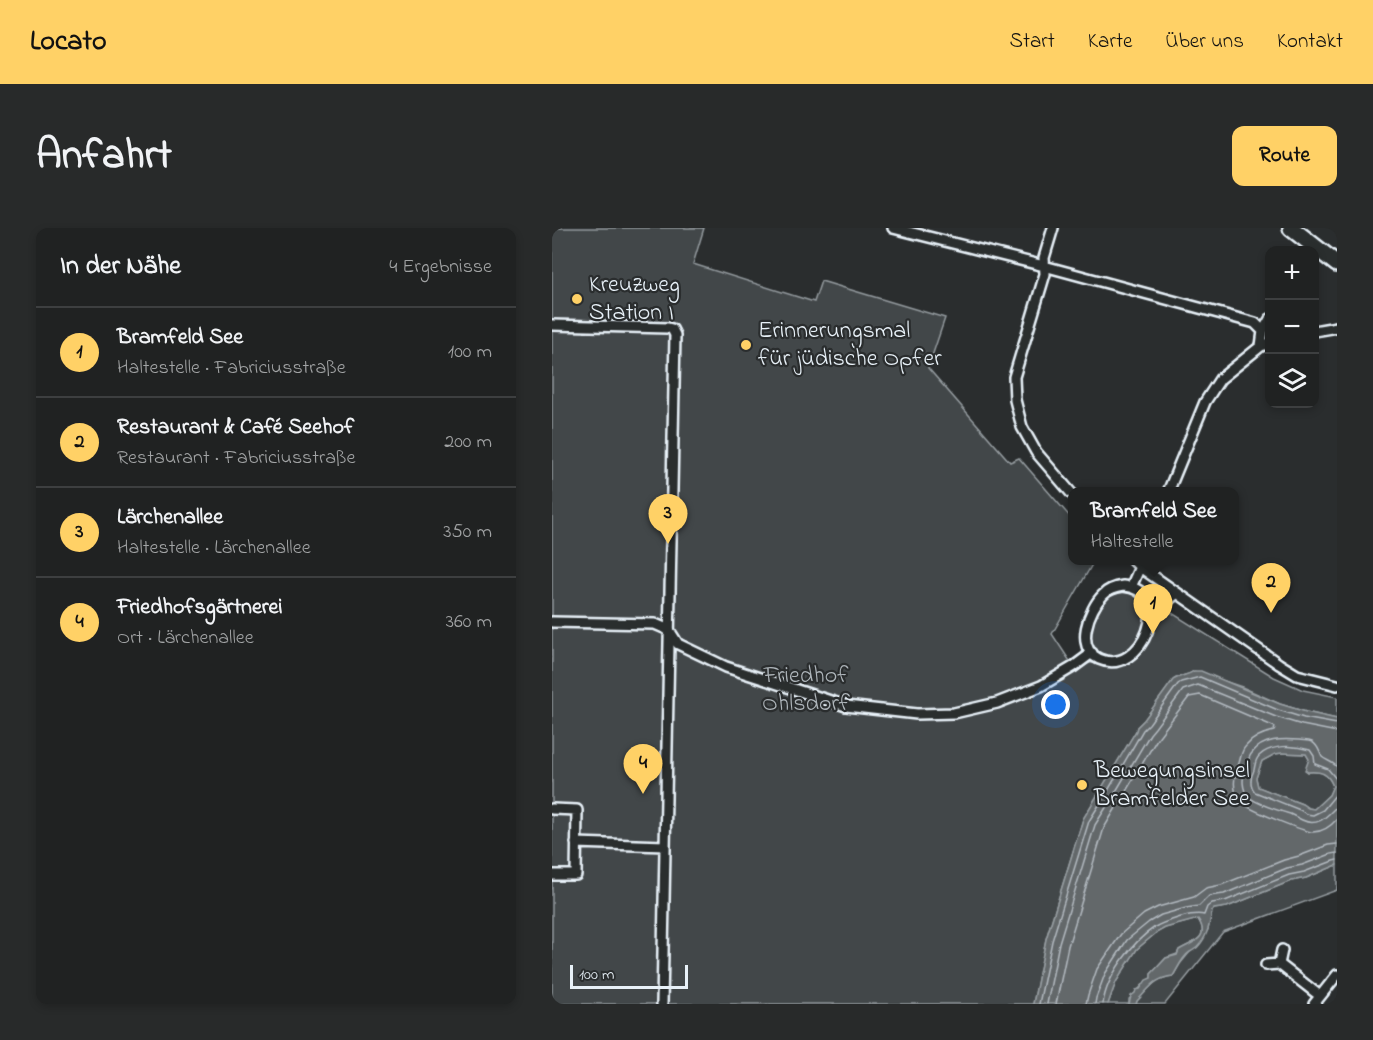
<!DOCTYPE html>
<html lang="de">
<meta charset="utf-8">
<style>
body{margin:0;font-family:"Indie Flower",sans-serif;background:#282a2a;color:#f1f3f6}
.controls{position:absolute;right:18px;top:18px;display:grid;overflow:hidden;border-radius:12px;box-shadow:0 3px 9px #0003}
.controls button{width:54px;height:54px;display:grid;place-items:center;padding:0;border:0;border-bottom:2px solid #3d3f40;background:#202222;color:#f1f3f6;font:30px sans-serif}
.scale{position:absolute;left:18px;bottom:15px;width:118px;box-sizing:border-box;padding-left:6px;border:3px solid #e8f1f8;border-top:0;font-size:16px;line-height:21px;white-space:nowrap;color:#e8f1f8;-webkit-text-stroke:4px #2a2d2e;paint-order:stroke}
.you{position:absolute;left:504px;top:477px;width:21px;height:21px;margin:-15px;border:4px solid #fff;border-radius:50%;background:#1a73e8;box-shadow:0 0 0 9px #1a73e833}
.badge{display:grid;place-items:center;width:39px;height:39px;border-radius:50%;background:#ffd166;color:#111;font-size:20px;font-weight:700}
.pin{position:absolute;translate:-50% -50px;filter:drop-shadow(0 2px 3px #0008)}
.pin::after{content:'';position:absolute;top:32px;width:21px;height:18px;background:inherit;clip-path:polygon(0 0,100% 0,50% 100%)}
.popup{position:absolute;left:516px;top:259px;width:171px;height:78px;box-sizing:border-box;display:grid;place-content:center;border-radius:12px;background:#202222;filter:drop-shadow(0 2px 4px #0005);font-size:20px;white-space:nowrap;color:#a2a4a5}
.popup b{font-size:22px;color:#f1f3f6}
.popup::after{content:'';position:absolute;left:50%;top:100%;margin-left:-12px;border:12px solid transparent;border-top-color:#202222}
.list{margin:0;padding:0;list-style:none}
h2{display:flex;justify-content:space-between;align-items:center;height:78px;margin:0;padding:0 24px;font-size:26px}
h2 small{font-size:20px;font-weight:400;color:#a2a4a5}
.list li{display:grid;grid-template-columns:39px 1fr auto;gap:18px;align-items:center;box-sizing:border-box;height:90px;padding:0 24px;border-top:2px solid #3d3f40}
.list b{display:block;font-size:22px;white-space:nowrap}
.list p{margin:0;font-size:20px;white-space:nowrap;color:#a2a4a5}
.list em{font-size:20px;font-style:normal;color:#a2a4a5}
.icon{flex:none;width:33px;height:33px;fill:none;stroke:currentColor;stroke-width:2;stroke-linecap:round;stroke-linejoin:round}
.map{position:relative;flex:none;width:785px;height:776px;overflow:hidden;border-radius:12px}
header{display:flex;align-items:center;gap:36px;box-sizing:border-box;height:84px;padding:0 30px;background:#ffd166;color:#111}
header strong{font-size:28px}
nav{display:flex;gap:33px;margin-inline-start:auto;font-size:21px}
.intro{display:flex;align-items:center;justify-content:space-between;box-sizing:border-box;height:144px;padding:0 36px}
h1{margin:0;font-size:42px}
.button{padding:15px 27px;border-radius:12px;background:#ffd166;color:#111;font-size:21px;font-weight:700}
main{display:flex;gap:36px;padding:0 36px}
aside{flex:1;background:#202222;border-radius:12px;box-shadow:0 3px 9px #0003}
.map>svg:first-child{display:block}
.green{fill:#424648;stroke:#959ca0;stroke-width:1.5}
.water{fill:#63686b;stroke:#989fa3;stroke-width:1.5;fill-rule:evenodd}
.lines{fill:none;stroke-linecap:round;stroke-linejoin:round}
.shore{stroke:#b3bac0;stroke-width:1.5}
.minor-casing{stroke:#e8f1f8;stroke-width:14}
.primary-casing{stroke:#e8f1f8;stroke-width:20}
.minor{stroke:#2a2d2e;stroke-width:9}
.primary{stroke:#2a2d2e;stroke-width:15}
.poi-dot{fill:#ffd166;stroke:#2a2d2e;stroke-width:2}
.labels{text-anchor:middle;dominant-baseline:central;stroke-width:4.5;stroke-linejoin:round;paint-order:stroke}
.poi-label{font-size:24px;fill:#e8f1f8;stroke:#2a2d2e;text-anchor:start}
.park-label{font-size:24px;fill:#aeb5ba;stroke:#2a2d2e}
</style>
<header>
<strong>Locato</strong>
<nav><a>Start</a><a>Karte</a><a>Über uns</a><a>Kontakt</a></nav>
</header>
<div class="intro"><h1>Anfahrt</h1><a class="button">Route</a></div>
<main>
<aside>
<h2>In der Nähe<small>4 Ergebnisse</small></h2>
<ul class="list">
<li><span class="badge">1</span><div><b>Bramfeld See</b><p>Haltestelle · Fabriciusstraße</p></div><em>100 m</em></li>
<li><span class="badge">2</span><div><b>Restaurant &amp; Café Seehof</b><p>Restaurant · Fabriciusstraße</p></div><em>200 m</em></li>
<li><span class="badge">3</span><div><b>Lärchenallee</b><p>Haltestelle · Lärchenallee</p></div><em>350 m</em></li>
<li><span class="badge">4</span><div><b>Friedhofsgärtnerei</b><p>Ort · Lärchenallee</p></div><em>360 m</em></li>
</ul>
</aside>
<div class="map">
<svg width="785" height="776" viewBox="0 0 785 776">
<rect width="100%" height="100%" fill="#2a2d2e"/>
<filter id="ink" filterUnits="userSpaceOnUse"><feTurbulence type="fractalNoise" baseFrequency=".0167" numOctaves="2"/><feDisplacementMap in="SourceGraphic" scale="12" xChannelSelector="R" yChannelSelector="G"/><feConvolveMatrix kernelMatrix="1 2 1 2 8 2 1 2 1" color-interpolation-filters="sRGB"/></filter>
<g filter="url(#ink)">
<path class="green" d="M0,0H152L141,36L262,74L269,53L393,90L376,140L458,234L467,230L520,291V332L542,333L500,406L523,441C532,436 540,433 550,436C553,436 556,438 559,439C587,445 602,400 612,380L722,449L751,462L785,469V491L754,484L728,476L690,459L642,443C635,448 628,447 621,452L592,492L585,499L584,503L531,591L494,711L481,776H0Z
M571,362C598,366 598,387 587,408C583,414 581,422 573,426C564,431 551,429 544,421C533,408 541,395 548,382C550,378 552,373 554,370C559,365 565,364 571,362Z
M730,525L754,526L757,531L754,542L756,544C769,543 776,545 781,558L777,567L762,581L756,580L750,576L706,559L704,550L710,533L723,526Z
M785,637V662L671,704L613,776H584L585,773C598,760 602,750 621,748L628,736L656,702L660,683L662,681L675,679L739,653L754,650Z
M646,691C659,710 640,714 627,722L625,726L614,730L599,746V750C591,755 585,764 577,771V776H556L564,754L585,721L604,705L613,700Z"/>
<path class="water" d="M642,443H649L728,476L754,484L785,491V637L754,650L739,653L675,679L662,681L660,683C658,694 656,706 649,715C645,721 643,721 638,724C630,729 626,740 621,748C602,750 598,760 585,773L584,776H577L579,768L583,765L584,762L588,761L594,752L599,750V746L614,730L625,727L627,722C640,714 659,711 646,691L613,700L604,705L585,721L564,754L556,776H481L494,711L531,591L584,503L585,499L592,492L621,452C628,447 635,448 642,443ZM730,525L754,526L757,531L753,542L756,544C769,543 776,545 781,558L777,567L762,581L756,580L750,576L706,559L704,550L710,533L723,526Z"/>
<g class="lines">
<path class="shore" d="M785,539C781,534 773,532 770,529C767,524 767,518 760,514C756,512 751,513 747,512C730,511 711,510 700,525C696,529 696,536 693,542C690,550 690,561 696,568C702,575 728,583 738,586C742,588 746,590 750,592C766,600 775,588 785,578
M785,552L776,541L763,536L762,528L758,522C742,517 719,516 707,528C703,532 703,538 702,542C698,550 697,557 703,564L748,582L754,586L761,587L771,582L785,565
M487,776L500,713L537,593L554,566L591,502L597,496L626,456L629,454L648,449L726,482L752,490L785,496
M495,776L507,715L543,597L560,570L598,506L603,500L631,462L646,457L724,489L750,497L785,504
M504,776L516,718L552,600L605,511L637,469L648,467L723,499L722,503C712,505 700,510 694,518C689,523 689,529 687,535C682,548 679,562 689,574C695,581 752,604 761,604C771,604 779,598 785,591
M534,776L536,767L545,741L569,706L592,686L606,679L642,669L654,660L669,657L732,632L747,628L776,617L785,616
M543,776L544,770L553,746L575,712L597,694L609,687L634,680L647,678L657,668L672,666L735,640L750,637L779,626L785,625
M551,776C554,749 580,714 603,699C611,694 620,692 629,689C637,687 644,685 652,687L655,679L660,675L673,673L737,647L752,644L781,633L785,632"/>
<defs>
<path id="minor" d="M341,0L492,38L703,95L711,103L709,118
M501,0L492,30L493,46L462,149L463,172L470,199L484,224L520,266
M0,97L116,100L120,101L123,107L110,776
M711,103L718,91
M762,103L785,99
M616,264L653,174L668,151L709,118L718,115
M581,332L588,339L727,436L745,447L785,457
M571,358C625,362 590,450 547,431C522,420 537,381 551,367C556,361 564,359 571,358Z
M579,359L591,332
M599,387L625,365
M0,394L103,396L117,402
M117,402L126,416L174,439L294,478L365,486L402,485L445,475L489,458L521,439L540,425
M0,581L25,582L24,647H0
M24,615L113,618
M730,722L727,736L768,768
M714,737L727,736
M762,776L785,747"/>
<path id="primary" d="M739,0L785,36"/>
</defs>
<use href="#minor" class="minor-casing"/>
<use href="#primary" class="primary-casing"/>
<use href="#minor" class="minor"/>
<use href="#primary" class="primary"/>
</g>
</g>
<g class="poi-dot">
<circle cx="25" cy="71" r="6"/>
<circle cx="194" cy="117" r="6"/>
<circle cx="530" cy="557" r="6"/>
</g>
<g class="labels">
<g class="poi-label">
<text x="37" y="57">Kreuzweg<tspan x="37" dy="28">Station I</tspan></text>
<text x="206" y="103">Erinnerungsmal<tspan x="206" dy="28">für jüdische Opfer</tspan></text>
<text x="542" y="543">Bewegungsinsel<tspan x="542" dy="28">Bramfelder See</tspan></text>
</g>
<g class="park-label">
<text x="254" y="448">Friedhof<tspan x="254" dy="28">Ohlsdorf</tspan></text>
</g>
</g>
</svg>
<div class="controls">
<button>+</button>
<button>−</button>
<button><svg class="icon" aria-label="layers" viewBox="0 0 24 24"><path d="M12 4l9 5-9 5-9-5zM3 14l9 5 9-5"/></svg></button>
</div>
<div class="scale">100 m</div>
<div class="you"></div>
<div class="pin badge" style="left:601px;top:406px">1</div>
<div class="popup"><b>Bramfeld See</b>Haltestelle</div>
<div class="pin badge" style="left:719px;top:385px">2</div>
<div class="pin badge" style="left:116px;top:316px">3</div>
<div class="pin badge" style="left:91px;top:566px">4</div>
</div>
</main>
